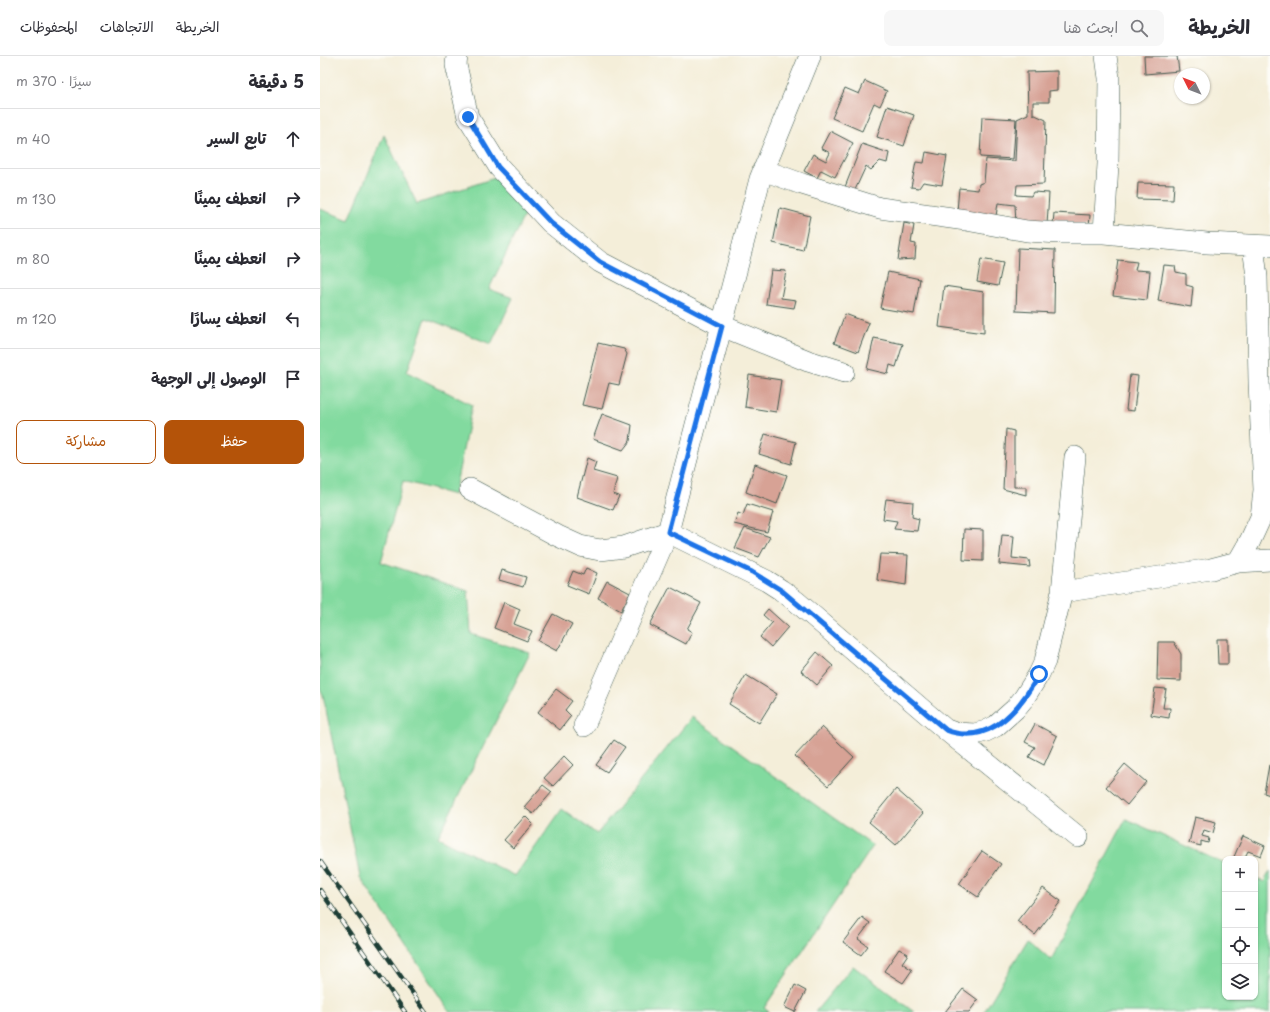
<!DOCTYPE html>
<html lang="ar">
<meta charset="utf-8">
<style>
body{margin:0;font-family:"Playpen Sans","Playpen Sans Arabic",sans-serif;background:#f7f7f7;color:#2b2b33;direction:rtl}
.controls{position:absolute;right:12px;bottom:12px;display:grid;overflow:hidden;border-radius:8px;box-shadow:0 1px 3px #0004}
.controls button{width:36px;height:36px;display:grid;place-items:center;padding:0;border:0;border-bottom:1px solid #e1e1e2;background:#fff;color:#2b2b33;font:20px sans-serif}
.compass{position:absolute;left:854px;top:12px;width:36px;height:36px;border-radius:50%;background:#fff;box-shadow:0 1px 3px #0004;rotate:312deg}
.stop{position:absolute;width:12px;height:12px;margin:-9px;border:3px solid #1a73e8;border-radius:50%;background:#fff}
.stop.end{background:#1a73e8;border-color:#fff;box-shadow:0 1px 4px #0008}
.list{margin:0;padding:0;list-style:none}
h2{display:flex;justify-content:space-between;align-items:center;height:52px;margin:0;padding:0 16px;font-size:17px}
h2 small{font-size:13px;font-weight:400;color:#7c7c81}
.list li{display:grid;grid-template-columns:26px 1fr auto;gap:12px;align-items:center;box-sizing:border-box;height:60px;padding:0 16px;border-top:1px solid #e1e1e2}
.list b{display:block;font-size:15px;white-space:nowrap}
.list em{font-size:13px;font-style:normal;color:#7c7c81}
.actions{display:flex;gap:8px;padding:12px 16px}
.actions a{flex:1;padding:9px 0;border:1px solid #b45309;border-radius:8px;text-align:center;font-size:14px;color:#b45309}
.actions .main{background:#b45309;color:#fff}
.icon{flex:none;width:22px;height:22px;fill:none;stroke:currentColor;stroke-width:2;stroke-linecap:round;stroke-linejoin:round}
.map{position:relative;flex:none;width:950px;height:956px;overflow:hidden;direction:ltr}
header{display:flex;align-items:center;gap:24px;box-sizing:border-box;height:56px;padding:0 20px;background:#fff;border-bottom:1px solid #e1e1e2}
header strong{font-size:19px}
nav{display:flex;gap:22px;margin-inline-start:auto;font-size:14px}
.search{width:280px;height:36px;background:#f7f7f7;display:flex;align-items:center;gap:10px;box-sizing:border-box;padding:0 14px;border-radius:8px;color:#7c7c81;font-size:15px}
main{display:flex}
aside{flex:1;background:#fff}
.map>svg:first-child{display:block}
.green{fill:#82da9f;stroke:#508c6a}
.building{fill:#d7a295}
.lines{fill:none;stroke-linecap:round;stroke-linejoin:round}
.minor-casing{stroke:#3f584d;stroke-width:22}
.minor{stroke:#fff;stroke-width:21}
.rail-casing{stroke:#1f3d34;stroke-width:4.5}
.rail{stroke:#fdfcf7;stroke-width:3;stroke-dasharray:9;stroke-linecap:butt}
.route{stroke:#1a73e8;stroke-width:5}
</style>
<header>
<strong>الخريطة</strong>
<div class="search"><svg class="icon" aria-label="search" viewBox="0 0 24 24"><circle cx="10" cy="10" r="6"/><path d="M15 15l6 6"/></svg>ابحث هنا</div>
<nav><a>الخريطة</a><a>الاتجاهات</a><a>المحفوظات</a></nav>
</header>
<main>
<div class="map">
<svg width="950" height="956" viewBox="0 0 950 956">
<rect width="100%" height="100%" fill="#fdfcf7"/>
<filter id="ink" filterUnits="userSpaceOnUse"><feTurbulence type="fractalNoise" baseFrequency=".025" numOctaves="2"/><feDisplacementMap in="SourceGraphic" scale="8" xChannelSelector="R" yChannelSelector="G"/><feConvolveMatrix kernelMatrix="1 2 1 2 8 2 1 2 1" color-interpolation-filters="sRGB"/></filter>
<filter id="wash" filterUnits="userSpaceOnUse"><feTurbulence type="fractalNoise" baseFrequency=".012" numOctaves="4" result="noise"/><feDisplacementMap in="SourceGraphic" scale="16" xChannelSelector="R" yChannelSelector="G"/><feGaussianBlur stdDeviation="0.9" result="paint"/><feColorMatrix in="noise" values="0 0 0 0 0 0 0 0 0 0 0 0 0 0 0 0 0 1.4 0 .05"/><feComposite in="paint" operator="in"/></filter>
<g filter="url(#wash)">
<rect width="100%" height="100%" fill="#f4eed9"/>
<path class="green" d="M64,79L97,148L192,116L210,147L169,233L193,242L171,288L106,262L87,316L152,349L134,439L83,425L61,506L148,535L151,578L210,597L118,781L195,820L242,753L277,778L372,661L553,790L444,952L449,956H130L40,821L3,639L0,632V153L29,164Z
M806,763L905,808V941H935V822L944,826L950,815V956H664L708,883L731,904Z
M533,910L594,956H495Z"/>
<g id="blocks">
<path class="building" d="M824,0H857L859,15L825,18Z
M737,15V34L729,35V46H713V58L726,64L724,128L697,129L696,139L711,140L713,136L729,137L727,169L696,168L695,149L678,147L676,160L637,155L639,132L658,134L659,128L664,126L666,103L695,105L697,63L708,58L707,16Z
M545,25L567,35L560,50L554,47L542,75L512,62L525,32L539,38Z
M567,50L594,59L584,90L557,81Z
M662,61L696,63L693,103L660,101Z
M510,75L533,87L515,121L501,114L497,122L484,115L493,98L506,105L510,97L501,92Z
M542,88L569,97L567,107L560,105L551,114L546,110L535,134L525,131Z
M606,96L627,100L622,129L603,126L599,132L591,131L596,106L604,107Z
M818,127L854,128L853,144L817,143Z
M460,152L490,160L483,194L453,187Z
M734,157L770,159L769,170L733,168Z
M584,167L594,169L591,187L596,188L595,203L578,204Z
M698,192L735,194L734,257L696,255Z
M661,203L683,207L678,230L657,226Z
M798,204L817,206L815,214L830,215L827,244L793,240Z
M844,209L855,210L856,216L866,218V229L873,231L871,251L838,245Z
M451,214L466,215L461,242L476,244L474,252L446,248Z
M568,216L600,223L594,258L560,252Z
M624,230L664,236V277L619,271Z
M525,258L549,267L538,296L514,287Z
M554,282L583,288L576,311L570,309L568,318L547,313Z
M278,287L304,293L307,298L299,329L289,327L282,353L262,349Z
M429,319L461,324L456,356L425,351Z
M810,319L818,320L814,355L806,354Z
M282,358L312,369L310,385L303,394L273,383Z
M686,373L694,375V431H706V439L683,433Z
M445,378L476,386L471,408L439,398Z
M267,402L276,406L273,415L297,422L293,438L299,440L293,454L257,441Z
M435,408L467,419L457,448L426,436Z
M566,443L593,446L592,461L599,463L597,475L574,473L577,465L563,463Z
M427,448L453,456L447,476L414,468L418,457L423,459Z
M425,472L450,481L439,501L415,492Z
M644,473L663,474V505L643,504Z
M682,479L694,480L692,502L709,504L710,511L679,508Z
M560,498L588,499L586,529L557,524Z
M266,512L277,517L269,538L247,529L253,515L263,519Z
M182,514L206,521L203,531L179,524Z
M287,525L310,537L301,555L278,542Z
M350,531L381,547L367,573L372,576L366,588L330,569Z
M184,546L200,553L194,568L212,575L207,585L174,572Z
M448,553L468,571L451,591L440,581L452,567L443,559Z
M233,558L252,568L237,595L218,585Z
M897,583H908V608H898Z
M838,586H854L861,598V625L837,624Z
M497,596L513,610L497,629L481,615Z
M426,619L457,638L439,667L409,648Z
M835,632L846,633L843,652H850L849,662L831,659Z
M236,633L252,645L245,654L251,660L240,674L218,656Z
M715,668L737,680L724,709L709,701L715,691L705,686Z
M502,671L534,701L508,730L475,700Z
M294,684L305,691L287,716L276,709Z
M244,700L253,709L233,730L224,722Z
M805,708L826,726L807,749L786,731Z
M949,709H950V739L944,737Z
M223,729L232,736L213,758L204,751Z
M576,733L603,757L576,789L549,766Z
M205,760L213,768L193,792L184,784Z
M875,761L896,766L893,777L884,774L882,780L889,782L888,787L881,785V790L869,787Z
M923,780L945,790L941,800L928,795L924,803H913Z
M662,795L681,808L658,841L639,828Z
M723,832L741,845L715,879L697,865Z
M542,861L550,867L538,883L548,890L541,899L523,886Z
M579,893L588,898L582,907L592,914L583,927L564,915Z
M475,929L486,935L475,956L464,951Z
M643,933L658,944L649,956H625Z"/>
</g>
</g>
<g filter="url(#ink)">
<use href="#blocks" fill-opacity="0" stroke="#3f584d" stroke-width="1"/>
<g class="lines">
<defs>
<path id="minor" d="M137,0L136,9L148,61L179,111L231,167L280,206L402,270L488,305L524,316
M443,114L482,128L560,152L646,164L707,175L739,177H784L887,187L950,190
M784,177L788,108L789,22L786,0
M150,433L238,480L260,490L280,494L304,491L348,476L447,525L461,534L477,546L626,674L758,781
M918,506L930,485L941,461L944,434L939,326L937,221L933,190
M742,536L891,513L918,506L950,504
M264,670L348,476L440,123L490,0
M627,674L635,677L655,678L666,675L676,670L695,653L704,642L719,618L725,605L742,536L755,401"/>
</defs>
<use href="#minor" class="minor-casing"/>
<use href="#minor" class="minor"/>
<defs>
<path id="rail" d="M0,805L106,956
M0,834L85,956"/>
</defs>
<use href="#rail" class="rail-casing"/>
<use href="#rail" class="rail"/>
</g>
</g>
<g class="lines" filter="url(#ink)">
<path class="route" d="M148,61L178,111L231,167L280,206L402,270L348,476L432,516L461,534L626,674C670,691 700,653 719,618"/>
</g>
</svg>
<div class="controls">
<button>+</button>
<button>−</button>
<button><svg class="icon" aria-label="locate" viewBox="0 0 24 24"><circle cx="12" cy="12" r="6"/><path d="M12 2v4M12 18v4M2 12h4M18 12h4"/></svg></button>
<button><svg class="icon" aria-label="layers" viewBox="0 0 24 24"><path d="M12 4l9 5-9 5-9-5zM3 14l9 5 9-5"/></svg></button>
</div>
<svg class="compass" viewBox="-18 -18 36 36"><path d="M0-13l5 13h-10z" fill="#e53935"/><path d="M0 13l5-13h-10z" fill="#7c7c81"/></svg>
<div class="stop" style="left:719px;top:618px"></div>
<div class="stop end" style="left:148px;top:61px"></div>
</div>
<aside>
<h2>5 دقيقة<small>سيرًا · 370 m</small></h2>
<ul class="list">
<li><svg class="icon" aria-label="ahead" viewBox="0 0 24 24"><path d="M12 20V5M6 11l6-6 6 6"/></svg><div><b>تابع السير</b></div><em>40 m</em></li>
<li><svg class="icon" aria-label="right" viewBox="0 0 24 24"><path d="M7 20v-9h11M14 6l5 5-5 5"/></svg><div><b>انعطف يمينًا</b></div><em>130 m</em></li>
<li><svg class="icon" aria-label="right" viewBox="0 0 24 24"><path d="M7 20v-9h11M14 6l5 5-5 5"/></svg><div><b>انعطف يمينًا</b></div><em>80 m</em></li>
<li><svg class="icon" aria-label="left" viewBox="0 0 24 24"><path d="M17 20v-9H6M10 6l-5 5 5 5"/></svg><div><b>انعطف يسارًا</b></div><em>120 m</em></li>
<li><svg class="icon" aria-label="arrive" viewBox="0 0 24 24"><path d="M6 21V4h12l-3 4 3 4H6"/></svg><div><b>الوصول إلى الوجهة</b></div></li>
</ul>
<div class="actions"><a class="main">حفظ</a><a>مشاركة</a></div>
</aside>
</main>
